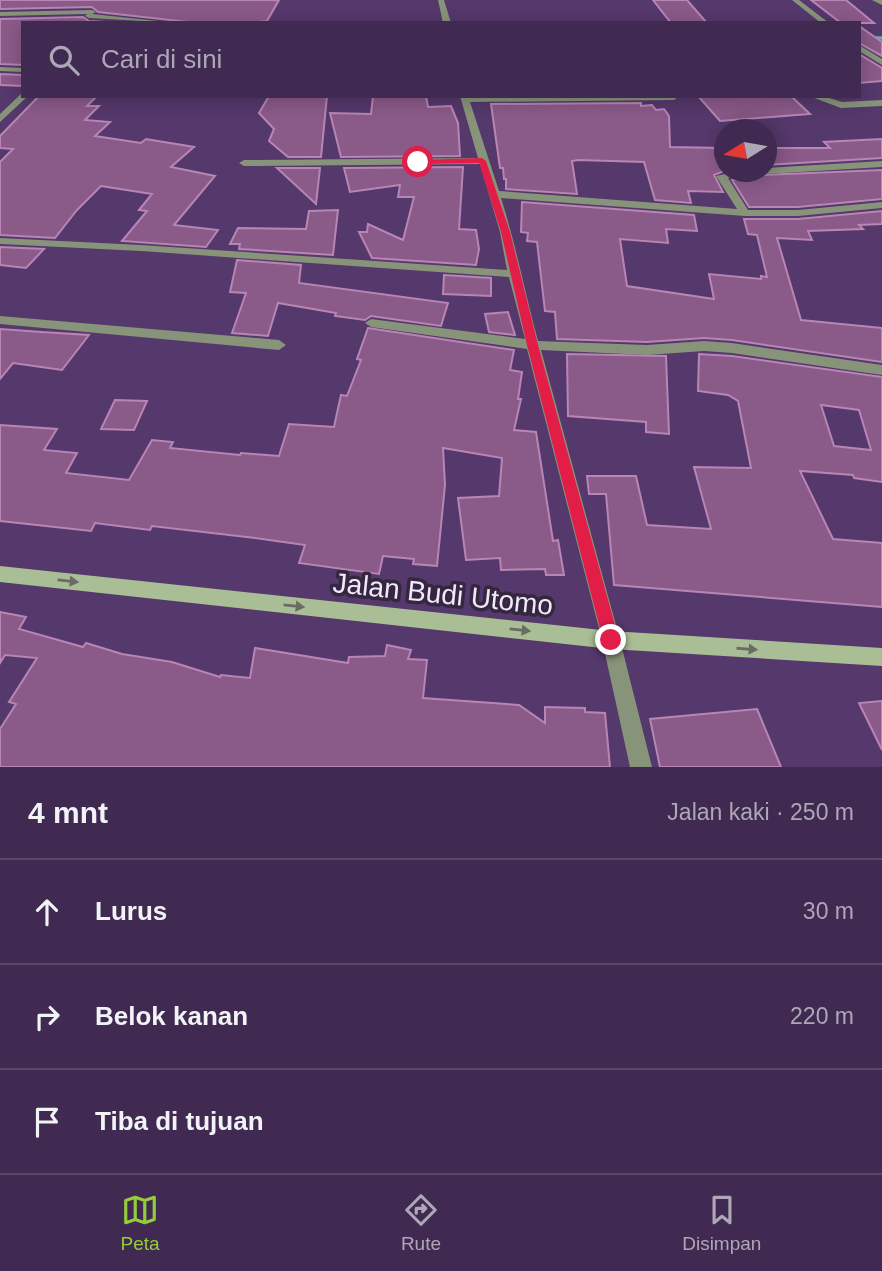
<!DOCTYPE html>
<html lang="id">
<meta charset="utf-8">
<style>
body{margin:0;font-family:Helvetica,sans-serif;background:#4b365b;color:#f1f3f6}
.compass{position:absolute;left:714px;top:119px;width:63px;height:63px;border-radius:50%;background:#402a51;box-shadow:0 4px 18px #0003;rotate:259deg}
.stop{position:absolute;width:21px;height:21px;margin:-16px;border:5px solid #e11d48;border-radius:50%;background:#fff}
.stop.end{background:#e11d48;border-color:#fff;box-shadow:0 2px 7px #0008}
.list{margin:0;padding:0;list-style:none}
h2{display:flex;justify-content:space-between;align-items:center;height:91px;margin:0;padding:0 28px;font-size:30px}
h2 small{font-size:23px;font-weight:400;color:#aea7b7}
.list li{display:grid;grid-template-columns:46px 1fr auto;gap:21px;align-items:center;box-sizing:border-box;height:105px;padding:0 28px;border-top:2px solid #594668}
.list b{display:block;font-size:26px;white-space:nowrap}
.list em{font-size:23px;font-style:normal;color:#aea7b7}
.icon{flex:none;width:38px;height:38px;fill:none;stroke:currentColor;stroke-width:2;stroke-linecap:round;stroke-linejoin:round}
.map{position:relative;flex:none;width:882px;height:767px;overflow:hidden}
.search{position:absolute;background:#402a51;box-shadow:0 4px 18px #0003;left:21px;right:21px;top:21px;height:77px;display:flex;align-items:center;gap:18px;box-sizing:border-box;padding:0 24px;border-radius:0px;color:#aea7b7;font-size:26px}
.sheet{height:406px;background:#402a51}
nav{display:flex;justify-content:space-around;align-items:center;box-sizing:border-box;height:98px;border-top:2px solid #594668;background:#402a51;font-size:19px;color:#aea7b7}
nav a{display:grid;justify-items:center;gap:4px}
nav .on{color:#94cc3c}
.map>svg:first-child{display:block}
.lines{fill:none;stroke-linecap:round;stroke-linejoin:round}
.stream{stroke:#63acad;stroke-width:3.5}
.building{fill:#8a5a88;stroke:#b885b5;stroke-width:2;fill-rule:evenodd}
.street{fill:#87947a;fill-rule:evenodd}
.secondary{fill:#aabe95;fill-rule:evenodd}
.oneway{fill:#696b66}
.route{fill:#e11d48}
.labels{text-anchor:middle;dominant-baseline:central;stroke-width:7;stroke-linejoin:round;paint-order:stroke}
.near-street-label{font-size:28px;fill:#f2e8fb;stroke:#34273f}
</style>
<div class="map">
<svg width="882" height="767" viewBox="0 0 882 767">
<rect width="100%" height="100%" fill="#55386c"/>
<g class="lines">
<path class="stream" d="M868,38H882"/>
</g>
<path class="building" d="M0,0H279L267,21L249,23H197L98,12L92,7L0,9Z
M653,0H687L707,23H671Z
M811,0H846L874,23H841Z
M83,17L89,21L126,23H23V65L0,64V19Z
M859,26L882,42V56L859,43Z
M859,54L882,68V81L859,83Z
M0,74L23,75V86L0,85Z
M39,96H97L87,106H99L85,120L110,122L95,136L141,143L146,139L194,147L171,167L215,176L174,225L218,230L206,247L122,241L147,211L139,210L152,194L101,186L77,210L55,238L0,235V162L13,149L0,148V136Z
M269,96H327L321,157H288L269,141L274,129L259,113Z
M373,96H426L428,107L451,106L458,123L460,156L341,157L330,113L371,114Z
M698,96H791L810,114L720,121Z
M641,103V106L652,105L656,110L664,109L669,116L670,147L724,148V171L714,175L723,192L688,191L691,203L655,200L644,162L578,160L572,161L577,194L506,189V179H504L503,168H500L491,104Z
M882,139V158L766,165V148H830L824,142Z
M463,167L459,229L476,230L479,249L476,265L372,258L359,232H367L368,224L403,240L414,197H398L400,185L350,192L344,168Z
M277,168H320L316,204Z
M882,170V199L798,207H749L732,180L761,175Z
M522,202L694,215L697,231L666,229L668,243L620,239L627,286L714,299L709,274L761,279V276L767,277L757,235L748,234L744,219H798L882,211V224L859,225L863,229L808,231L812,240L777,238L801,320L882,328V362L732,340L704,338L647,342L557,339L555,312L545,311L537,242L527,241L528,233L521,232Z
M338,210L333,255L239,249L240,244H230L238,228L306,229L309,211Z
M0,247L44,249L26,268L0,265Z
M237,260L301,265L299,283L448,303L441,326L371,316L365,320L335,316L336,313L278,303L268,336L232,333L246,293L230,292Z
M444,275L491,278V296L443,294Z
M508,312L515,335L489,332L485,314Z
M368,328L514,350L510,370L522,372L518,399H521L514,430L536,432L553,541L558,540L564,575H546L545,569L501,570L500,558L466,560L458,498L499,496L502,458L443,448L445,485L437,566L413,564L414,559L383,556L379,574L299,563L305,545L255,538L152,526L150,530L95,523L91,531L0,521V425L57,429L44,450L77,453L66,473L129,480L152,440L173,442L170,448L240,455L241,453L279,456L289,424L334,427L341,395L347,396L361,360L357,359Z
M0,329L42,332L89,335L62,370L13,363L0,379Z
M567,354L666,356L669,434L646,432V422L568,416Z
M699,354L732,356L882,377V482L854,478L853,475L800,471L833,539L882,543V607L614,585L606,494H589L587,476H636L647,525L711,529L694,467L751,468L738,401L728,395L698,391ZM821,405L859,410L871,450L834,446Z
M115,400L147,401L134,430L101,429Z
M0,612L26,617L19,629L83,647L86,643L122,654L172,662L220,677L221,675L250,678L255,648L348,663L349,657L385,656L387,645L411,650L408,659L427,660L423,698L519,705L545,723V707L585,708V712L605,713L610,767H0V729L16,704L9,702L37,658L5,655L0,663Z
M882,701V750L859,703Z
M757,709L781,767H660L650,719Z"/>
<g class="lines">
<path class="street" d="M438,0H444L451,23H443Z
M792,0H799L829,23H821Z
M872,0H882V5Z
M92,10L96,12L92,14L177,23L89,18L85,16L87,14L0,16V12Z
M859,45L882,59V65L859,51Z
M0,67L23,68V72L0,71Z
M21,94L28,96L0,122V114Z
M460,96L678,97L674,100L470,102L499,191L737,209L716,176L734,172H761L756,175L728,178L748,210H798L882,202V208L798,216H745L501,198C516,245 525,293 538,341L647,345L704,341L732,343L882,365V375L732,353L704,351L647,355L541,350L620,640L652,767H630L602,640L527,349L371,327L365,323L371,319L525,339L509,277L141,251L0,244V238L141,245L507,270L500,232L480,164L244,166L239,163L244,160L478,158Z
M809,96H823L842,102L882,100V106L841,108Z
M882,161V167L766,174L761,172H766V168Z
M0,316L279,340L286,345L279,350L0,324Z"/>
<path class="secondary" d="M0,566L611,631L882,648V666L611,649L0,582Z"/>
</g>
<defs><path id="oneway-solid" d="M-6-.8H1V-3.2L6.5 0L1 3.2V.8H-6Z" transform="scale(1.75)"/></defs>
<g class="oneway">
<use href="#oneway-solid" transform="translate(68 581) rotate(6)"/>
<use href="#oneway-solid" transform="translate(294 606) rotate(6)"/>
<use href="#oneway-solid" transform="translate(520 630) rotate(6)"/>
<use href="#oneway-solid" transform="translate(747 649) rotate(4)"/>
</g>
<path class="route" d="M482,158L486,161L510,232L538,345L619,640L616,646L611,648L606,646L603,640L527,345L501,232L479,163L418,164L414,162L418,160Z"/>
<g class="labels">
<g class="near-street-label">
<text transform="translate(443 594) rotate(6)">Jalan Budi Utomo</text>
</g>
</g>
</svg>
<svg class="compass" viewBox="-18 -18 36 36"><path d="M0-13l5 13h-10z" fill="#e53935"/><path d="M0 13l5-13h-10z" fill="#aea7b7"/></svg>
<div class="stop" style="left:418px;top:162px"></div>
<div class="stop end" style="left:611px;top:640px"></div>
<div class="search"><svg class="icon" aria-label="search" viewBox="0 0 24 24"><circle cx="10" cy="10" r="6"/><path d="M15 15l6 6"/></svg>Cari di sini</div>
</div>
<section class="sheet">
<h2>4 mnt<small>Jalan kaki · 250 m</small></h2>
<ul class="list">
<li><svg class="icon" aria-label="ahead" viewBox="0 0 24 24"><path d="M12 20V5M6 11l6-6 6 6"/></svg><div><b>Lurus</b></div><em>30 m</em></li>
<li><svg class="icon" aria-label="right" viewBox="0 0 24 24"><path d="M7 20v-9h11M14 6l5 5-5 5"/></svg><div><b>Belok kanan</b></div><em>220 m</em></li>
<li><svg class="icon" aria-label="arrive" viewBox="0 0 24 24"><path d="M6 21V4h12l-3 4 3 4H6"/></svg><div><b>Tiba di tujuan</b></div></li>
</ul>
</section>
<nav>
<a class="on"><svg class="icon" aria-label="map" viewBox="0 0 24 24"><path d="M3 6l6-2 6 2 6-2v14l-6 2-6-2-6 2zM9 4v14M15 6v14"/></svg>Peta</a>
<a><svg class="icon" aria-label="directions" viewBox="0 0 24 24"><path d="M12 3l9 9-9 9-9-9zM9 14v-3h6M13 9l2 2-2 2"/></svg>Rute</a>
<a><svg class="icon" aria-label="saved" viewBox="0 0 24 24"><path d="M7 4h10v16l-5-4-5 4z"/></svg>Disimpan</a>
</nav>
